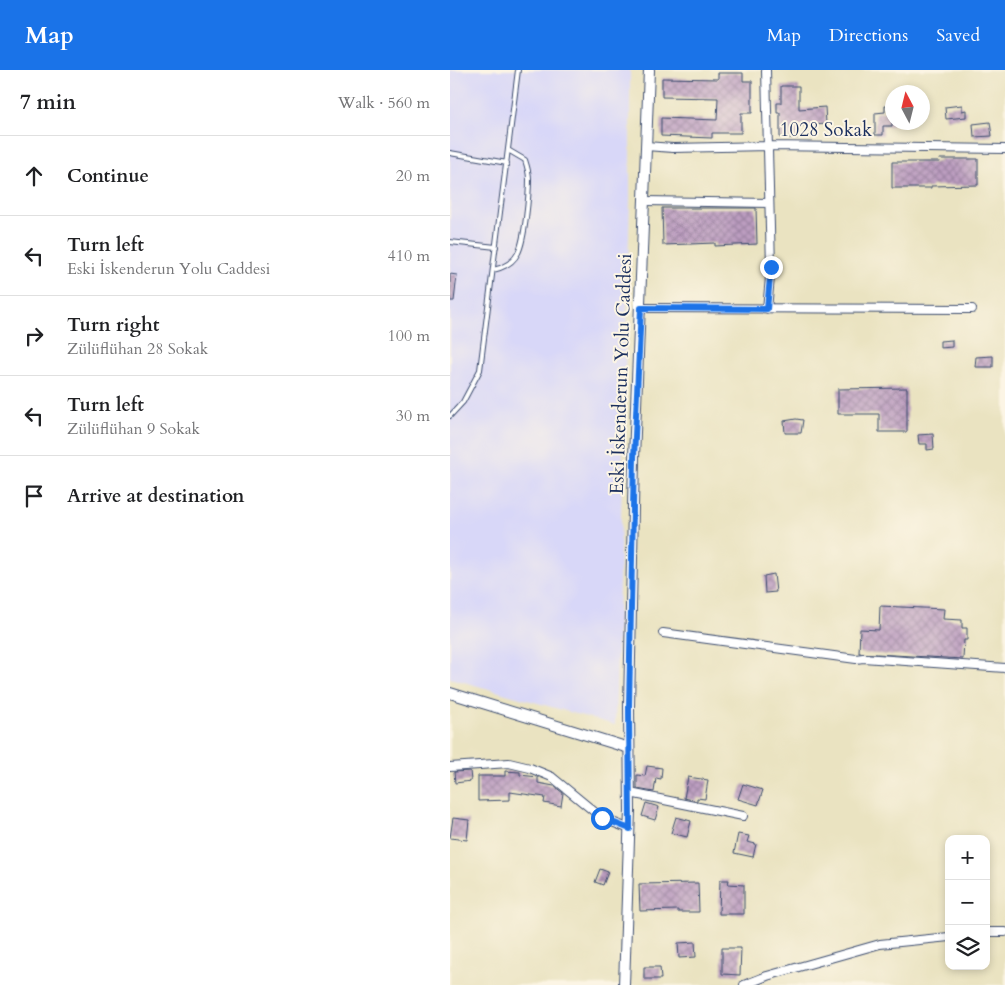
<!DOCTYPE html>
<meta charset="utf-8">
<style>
body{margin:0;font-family:Cardo,serif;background:#f6f6f6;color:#202124}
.controls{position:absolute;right:15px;bottom:15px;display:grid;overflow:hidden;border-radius:10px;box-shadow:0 2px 8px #0003}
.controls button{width:45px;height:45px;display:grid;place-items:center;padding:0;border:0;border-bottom:1px solid #e0e0e0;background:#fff;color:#202124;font:25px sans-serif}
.compass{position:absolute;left:435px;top:15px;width:45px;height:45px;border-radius:50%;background:#fff;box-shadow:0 2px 8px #0003;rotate:353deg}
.stop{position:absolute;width:15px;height:15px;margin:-11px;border:4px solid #1a73e8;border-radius:50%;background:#fff}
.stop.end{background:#1a73e8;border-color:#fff;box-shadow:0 1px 5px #0008}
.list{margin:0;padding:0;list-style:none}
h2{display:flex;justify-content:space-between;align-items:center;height:65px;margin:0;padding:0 20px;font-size:21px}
h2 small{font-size:16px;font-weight:400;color:#757577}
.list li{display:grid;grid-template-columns:32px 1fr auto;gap:15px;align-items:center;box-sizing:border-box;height:80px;padding:0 20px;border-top:1px solid #e0e0e0}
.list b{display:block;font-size:19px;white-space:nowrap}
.list p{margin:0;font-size:16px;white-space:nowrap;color:#757577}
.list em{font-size:16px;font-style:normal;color:#757577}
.icon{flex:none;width:28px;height:28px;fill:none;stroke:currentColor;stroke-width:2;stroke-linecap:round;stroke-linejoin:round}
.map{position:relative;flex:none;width:555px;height:915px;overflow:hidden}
header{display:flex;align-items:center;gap:30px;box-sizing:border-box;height:70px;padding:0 25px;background:#1a73e8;color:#fff}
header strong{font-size:24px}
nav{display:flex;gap:28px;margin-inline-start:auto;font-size:18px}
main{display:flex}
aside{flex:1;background:#fff}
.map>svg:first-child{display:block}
.built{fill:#d8d7f8}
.building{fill:url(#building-cross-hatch)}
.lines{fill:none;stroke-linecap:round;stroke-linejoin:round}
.service-casing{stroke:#3a4a6d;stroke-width:6}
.minor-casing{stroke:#3a4a6d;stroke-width:10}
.tertiary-casing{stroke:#3a4a6d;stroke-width:12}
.service{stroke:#fff;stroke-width:4}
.minor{stroke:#fff;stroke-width:8}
.tertiary{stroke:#fff;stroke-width:10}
.route{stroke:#1a73e8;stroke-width:6}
.labels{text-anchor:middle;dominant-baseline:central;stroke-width:4;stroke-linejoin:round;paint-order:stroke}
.street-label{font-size:19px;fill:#1b2f5e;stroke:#fcf5e5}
</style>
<header>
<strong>Map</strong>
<nav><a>Map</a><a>Directions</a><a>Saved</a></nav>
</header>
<main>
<aside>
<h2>7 min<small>Walk · 560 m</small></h2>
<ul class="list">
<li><svg class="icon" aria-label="ahead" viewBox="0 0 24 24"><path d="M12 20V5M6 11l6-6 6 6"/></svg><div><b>Continue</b></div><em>20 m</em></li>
<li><svg class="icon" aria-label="left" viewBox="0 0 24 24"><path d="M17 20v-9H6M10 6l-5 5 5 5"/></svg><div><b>Turn left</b><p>Eski İskenderun Yolu Caddesi</p></div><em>410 m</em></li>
<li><svg class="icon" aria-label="right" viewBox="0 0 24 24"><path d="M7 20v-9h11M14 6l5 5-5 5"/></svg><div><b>Turn right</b><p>Zülüflühan 28 Sokak</p></div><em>100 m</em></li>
<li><svg class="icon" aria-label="left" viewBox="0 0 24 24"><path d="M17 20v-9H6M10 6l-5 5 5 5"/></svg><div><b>Turn left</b><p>Zülüflühan 9 Sokak</p></div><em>30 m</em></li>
<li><svg class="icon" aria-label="arrive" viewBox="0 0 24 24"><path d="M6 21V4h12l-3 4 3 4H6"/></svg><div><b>Arrive at destination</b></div></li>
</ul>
</aside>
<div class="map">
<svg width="555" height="915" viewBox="0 0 555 915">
<defs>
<pattern id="building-cross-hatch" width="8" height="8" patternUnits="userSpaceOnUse" patternTransform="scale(1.25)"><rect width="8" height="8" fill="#bc9dc0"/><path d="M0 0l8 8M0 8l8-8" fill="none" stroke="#98809f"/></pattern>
</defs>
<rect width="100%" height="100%" fill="#fcf5e5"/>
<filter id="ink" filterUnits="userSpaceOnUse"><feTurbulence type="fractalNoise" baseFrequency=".02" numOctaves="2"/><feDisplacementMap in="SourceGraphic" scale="10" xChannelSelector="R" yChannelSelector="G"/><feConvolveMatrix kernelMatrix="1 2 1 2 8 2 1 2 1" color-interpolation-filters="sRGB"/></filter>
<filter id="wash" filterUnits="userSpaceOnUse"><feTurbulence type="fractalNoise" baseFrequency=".0096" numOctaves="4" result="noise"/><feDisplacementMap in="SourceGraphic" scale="20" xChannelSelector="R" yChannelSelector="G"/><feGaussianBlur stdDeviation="1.12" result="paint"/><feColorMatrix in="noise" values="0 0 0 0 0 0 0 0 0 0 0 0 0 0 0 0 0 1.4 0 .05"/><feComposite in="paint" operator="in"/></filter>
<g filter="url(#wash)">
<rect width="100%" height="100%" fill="#eae3c1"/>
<path class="built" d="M0,0H180V129L165,655L0,608Z"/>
<g id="blocks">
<path class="building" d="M268,3H293V11H302V43H291V63H262V68L211,66V48L267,50L268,28L212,27V8L268,9Z
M331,16H349V39L375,37L376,54L348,56V68H330V43H327V33H331Z
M512,35V41L516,40V47L496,49L495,37Z
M435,36H442V56H433V65H425V43L435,42Z
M540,52L542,66L524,67L523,54Z
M489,89H528V115L481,116V118H442V92H490Z
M212,138H306L307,174L265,176V173L213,175Z
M0,204L7,205L4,231H0Z
M502,270V277L490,278V271Z
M543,286V297H525L526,287Z
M457,318V362H429V344H388V319Z
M346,349L353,350L351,363H335L334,351Z
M483,364L484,379L477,380V374H469L468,365Z
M324,504L326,522L315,523L314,506Z
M430,536L494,539L493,549L512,550V558H517V570H514L513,589L409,583L410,559L429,560Z
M197,696L212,698L211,709L206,708L204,722L187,719V705L195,706Z
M20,701L21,711L5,713L4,702Z
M55,701L70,702V705L88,707V713L104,716L113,723L111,736L94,733L95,727L60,722V730L28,731V706H55Z
M238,707L258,710L255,729L247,728V731L234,728Z
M293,714L313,720L308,735L288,729Z
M196,733L209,737L205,750L192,746Z
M226,747L241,751L237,767L221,763Z
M3,748L19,750L17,770L0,768Z
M288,764L299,766L297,772L306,774L303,787L284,783Z
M150,799L158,802L153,815L145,812Z
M270,810H279L278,814L294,815V844H269Z
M248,813L249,842H228V840L190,841L189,814Z
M245,872L246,887L229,888L228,873Z
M272,878H291L290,905L272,904Z
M194,897H210L211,909H194Z"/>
</g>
</g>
<g filter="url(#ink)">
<use href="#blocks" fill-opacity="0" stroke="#3a4a6d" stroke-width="1"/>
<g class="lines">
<defs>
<path id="service" d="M0,83L57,93
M0,172L46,177
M43,200C52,198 63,193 68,183C75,169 79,125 79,109C79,102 77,96 75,90L58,80
M0,346L13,332L30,300L68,0"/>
<path id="minor" d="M316,0L321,197L317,239
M196,76L223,78L318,76L555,79
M195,131L319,133
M191,238L522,239
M213,563L406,589L413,588L555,598
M0,697L59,693L80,698L102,707L152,748L180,759
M180,723L293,746
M536,862H555
M294,915L317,906L430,874L499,867"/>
<path id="tertiary" d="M0,623L179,678
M174,915L180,740L179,637L184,388L199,0"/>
</defs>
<use href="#service" class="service-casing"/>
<use href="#minor" class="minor-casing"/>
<use href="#tertiary" class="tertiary-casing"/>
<use href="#service" class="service"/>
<use href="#minor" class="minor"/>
<use href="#tertiary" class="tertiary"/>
</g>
</g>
<g class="lines" filter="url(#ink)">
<path class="route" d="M152,748L180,759L179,637L184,388L191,238L317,239L321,197"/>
</g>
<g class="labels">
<g class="street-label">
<text x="376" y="60">1028 Sokak</text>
<text transform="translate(171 304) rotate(-88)">Eski İskenderun Yolu Caddesi</text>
</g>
</g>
</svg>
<div class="controls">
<button>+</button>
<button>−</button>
<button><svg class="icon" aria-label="layers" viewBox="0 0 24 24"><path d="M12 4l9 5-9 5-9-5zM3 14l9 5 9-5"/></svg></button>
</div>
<svg class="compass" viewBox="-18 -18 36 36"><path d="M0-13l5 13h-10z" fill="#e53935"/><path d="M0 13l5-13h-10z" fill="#757577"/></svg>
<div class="stop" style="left:152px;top:748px"></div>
<div class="stop end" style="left:321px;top:197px"></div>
</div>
</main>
